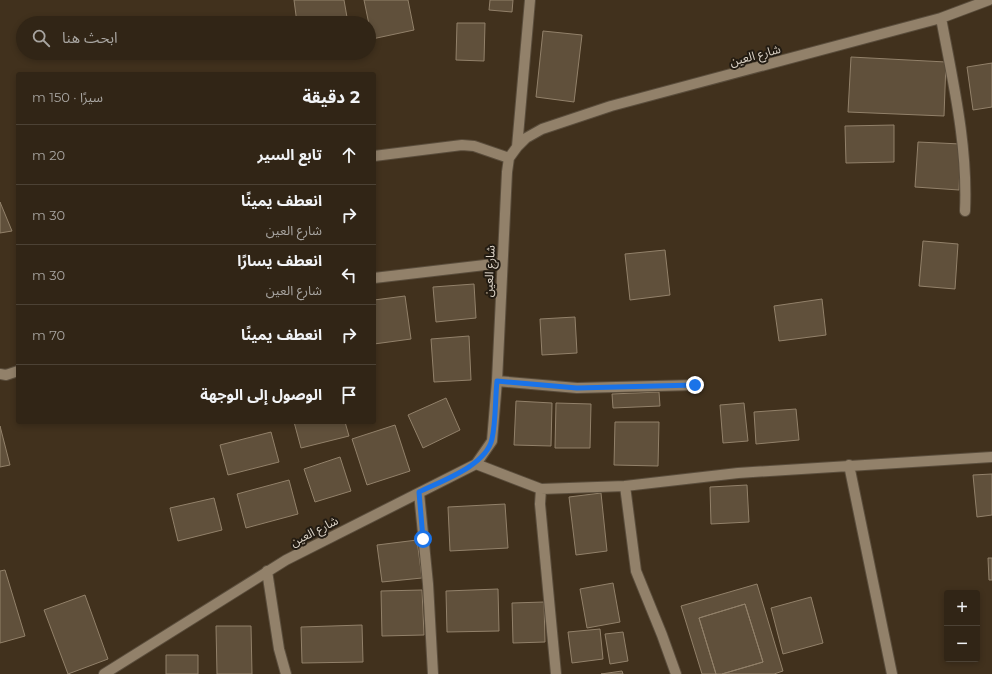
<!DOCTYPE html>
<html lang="ar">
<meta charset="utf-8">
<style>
body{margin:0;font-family:Montserrat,"Noto Sans Arabic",sans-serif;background:#3d3123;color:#f1f3f6;direction:rtl}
.controls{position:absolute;right:12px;bottom:12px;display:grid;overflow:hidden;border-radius:4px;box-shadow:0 2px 6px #0003}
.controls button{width:36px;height:36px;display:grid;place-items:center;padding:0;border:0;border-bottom:1px solid #4c4235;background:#312516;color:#f1f3f6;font:20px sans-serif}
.stop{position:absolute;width:12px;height:12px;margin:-9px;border:3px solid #1a73e8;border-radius:50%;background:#fff}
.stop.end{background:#1a73e8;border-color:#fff;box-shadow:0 1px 4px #0008}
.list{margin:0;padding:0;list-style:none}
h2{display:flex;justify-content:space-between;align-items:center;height:52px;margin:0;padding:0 16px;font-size:17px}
h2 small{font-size:13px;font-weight:400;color:#a8a5a1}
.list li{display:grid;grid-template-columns:26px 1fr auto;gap:12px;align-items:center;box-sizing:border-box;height:60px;padding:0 16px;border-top:1px solid #4c4235}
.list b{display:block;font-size:15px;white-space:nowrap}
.list p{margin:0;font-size:13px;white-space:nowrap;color:#a8a5a1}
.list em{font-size:13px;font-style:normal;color:#a8a5a1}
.icon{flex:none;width:22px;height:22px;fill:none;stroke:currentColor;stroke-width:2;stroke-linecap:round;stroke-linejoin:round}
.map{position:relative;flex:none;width:992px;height:674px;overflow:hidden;direction:ltr}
.search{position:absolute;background:#312516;box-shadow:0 2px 6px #0003;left:16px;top:16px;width:360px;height:44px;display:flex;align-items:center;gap:10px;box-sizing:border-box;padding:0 14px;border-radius:22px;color:#a8a5a1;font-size:15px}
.panel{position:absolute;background:#312516;box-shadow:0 2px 6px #0003;left:16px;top:72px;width:360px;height:352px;border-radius:4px;direction:rtl}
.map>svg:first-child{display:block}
.building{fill:#60503b;stroke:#92816a}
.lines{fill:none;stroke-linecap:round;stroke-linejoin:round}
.minor-casing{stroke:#5a4d3c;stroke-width:12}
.minor{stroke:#92816a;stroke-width:10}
.route{stroke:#1a73e8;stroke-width:5}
.labels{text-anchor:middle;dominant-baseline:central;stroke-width:4;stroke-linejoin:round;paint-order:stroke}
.street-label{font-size:12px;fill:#ddd4c8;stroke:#221b12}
</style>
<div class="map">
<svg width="992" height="674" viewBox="0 0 992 674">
<rect width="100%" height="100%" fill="#41311d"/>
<path class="building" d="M294,0H344L348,23H297Z
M364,0H408L414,30L372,39Z
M490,0H513L512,12L489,10Z
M457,23H485L484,61L456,60Z
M543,31L582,35L574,102L536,97Z
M851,57L946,62L944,116L848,112Z
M992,63V107L973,110L967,67Z
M894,125V162L846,163L845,126Z
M918,142L961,144L959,190L915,187Z
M0,202L12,231L0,233Z
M923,241L958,244L955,289L919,286Z
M665,250L670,295L630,300L625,254Z
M474,284L476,318L436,322L433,287Z
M405,296L411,339L374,344V300Z
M822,299L826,335L779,341L774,306Z
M575,317L577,353L542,355L540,319Z
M469,336L471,380L434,382L431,339Z
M659,392L660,406L613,408L612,394Z
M446,398L460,430L423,448L408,415Z
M516,401L552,403L551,446L514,445Z
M556,403L591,404L590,448H555Z
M744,403L748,441L723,443L720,405Z
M796,409L799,440L756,444L754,412Z
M294,422H345L349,436L301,448Z
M615,422H659L658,466L614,465Z
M395,425L410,471L367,485L352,439Z
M0,426L10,465L0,467Z
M271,432L279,462L228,475L220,445Z
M340,457L351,491L315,502L304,469Z
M992,474V515L977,517L973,475Z
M289,480L298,514L246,528L237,494Z
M747,485L749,522L711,524L710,487Z
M601,493L607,551L576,555L569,497Z
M214,498L222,530L178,541L170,508Z
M505,504L508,548L450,551L448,507Z
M417,540L422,578L382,582L377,545Z
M988,558H992V580H989Z
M5,570L25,636L0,643V571Z
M613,583L620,622L587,628L580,589Z
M757,584L783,671L774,674H722L763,662L745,604L699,618L716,674H702L681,606Z
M498,589L499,631L447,632L446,591Z
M422,590L424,635L382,636L381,591Z
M85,595L108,659L68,674L44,610Z
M811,597L823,643L783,654L771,608Z
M544,602L545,642L513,643L512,603Z
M745,604L763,662L722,674H716L699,618Z
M362,625L363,662L302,663L301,627Z
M216,626H251L252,674H217Z
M600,629L603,659L572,663L568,632Z
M623,632L628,661L610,664L605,634Z
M166,655H198V674H166Z
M622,671L623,674H601Z"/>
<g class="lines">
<defs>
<path id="minor" d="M941,18C953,82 968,146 965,211
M517,147L530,0
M374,156L462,145L474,146L509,158
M374,278L502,263
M0,374L6,375L18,371
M497,381L577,388L695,385
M476,464L541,489L625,486L738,473L992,457
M849,465L892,674
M625,486L636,571L662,635L676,674
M541,489L540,504L556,674
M419,493L428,584L433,674
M267,571L279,649L286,674
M104,674L286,560L476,464L492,441L497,381L507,172L509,158L517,147L526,138L542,129L611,106L941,18L989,0"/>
</defs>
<use href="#minor" class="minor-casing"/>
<use href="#minor" class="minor"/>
</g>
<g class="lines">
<path class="route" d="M423,539L419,492C441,481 486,466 492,439C496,421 495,400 497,381L577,388L695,385"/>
</g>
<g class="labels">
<g class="street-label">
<text transform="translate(755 55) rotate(-15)">شارع العين</text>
<text transform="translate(489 271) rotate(-87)">شارع العين</text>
<text transform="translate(314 531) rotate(-27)">شارع العين</text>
</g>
</g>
</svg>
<div class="controls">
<button>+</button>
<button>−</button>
</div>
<div class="stop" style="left:423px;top:539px"></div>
<div class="stop end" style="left:695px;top:385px"></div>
<div class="search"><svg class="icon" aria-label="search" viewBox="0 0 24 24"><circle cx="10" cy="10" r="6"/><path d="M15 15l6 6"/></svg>ابحث هنا</div>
<section class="panel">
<h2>2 دقيقة<small>سيرًا · 150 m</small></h2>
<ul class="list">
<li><svg class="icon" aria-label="ahead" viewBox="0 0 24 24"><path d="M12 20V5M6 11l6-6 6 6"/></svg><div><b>تابع السير</b></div><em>20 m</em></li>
<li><svg class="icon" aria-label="right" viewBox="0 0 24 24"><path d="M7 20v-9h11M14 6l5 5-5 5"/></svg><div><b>انعطف يمينًا</b><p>شارع العين</p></div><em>30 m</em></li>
<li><svg class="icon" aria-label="left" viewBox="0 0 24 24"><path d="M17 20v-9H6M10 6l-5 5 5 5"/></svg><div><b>انعطف يسارًا</b><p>شارع العين</p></div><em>30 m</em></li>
<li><svg class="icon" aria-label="right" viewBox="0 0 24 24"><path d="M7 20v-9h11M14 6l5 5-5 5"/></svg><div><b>انعطف يمينًا</b></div><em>70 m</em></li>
<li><svg class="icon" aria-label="arrive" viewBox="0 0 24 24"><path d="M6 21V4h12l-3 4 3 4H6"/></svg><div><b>الوصول إلى الوجهة</b></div></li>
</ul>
</section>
</div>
